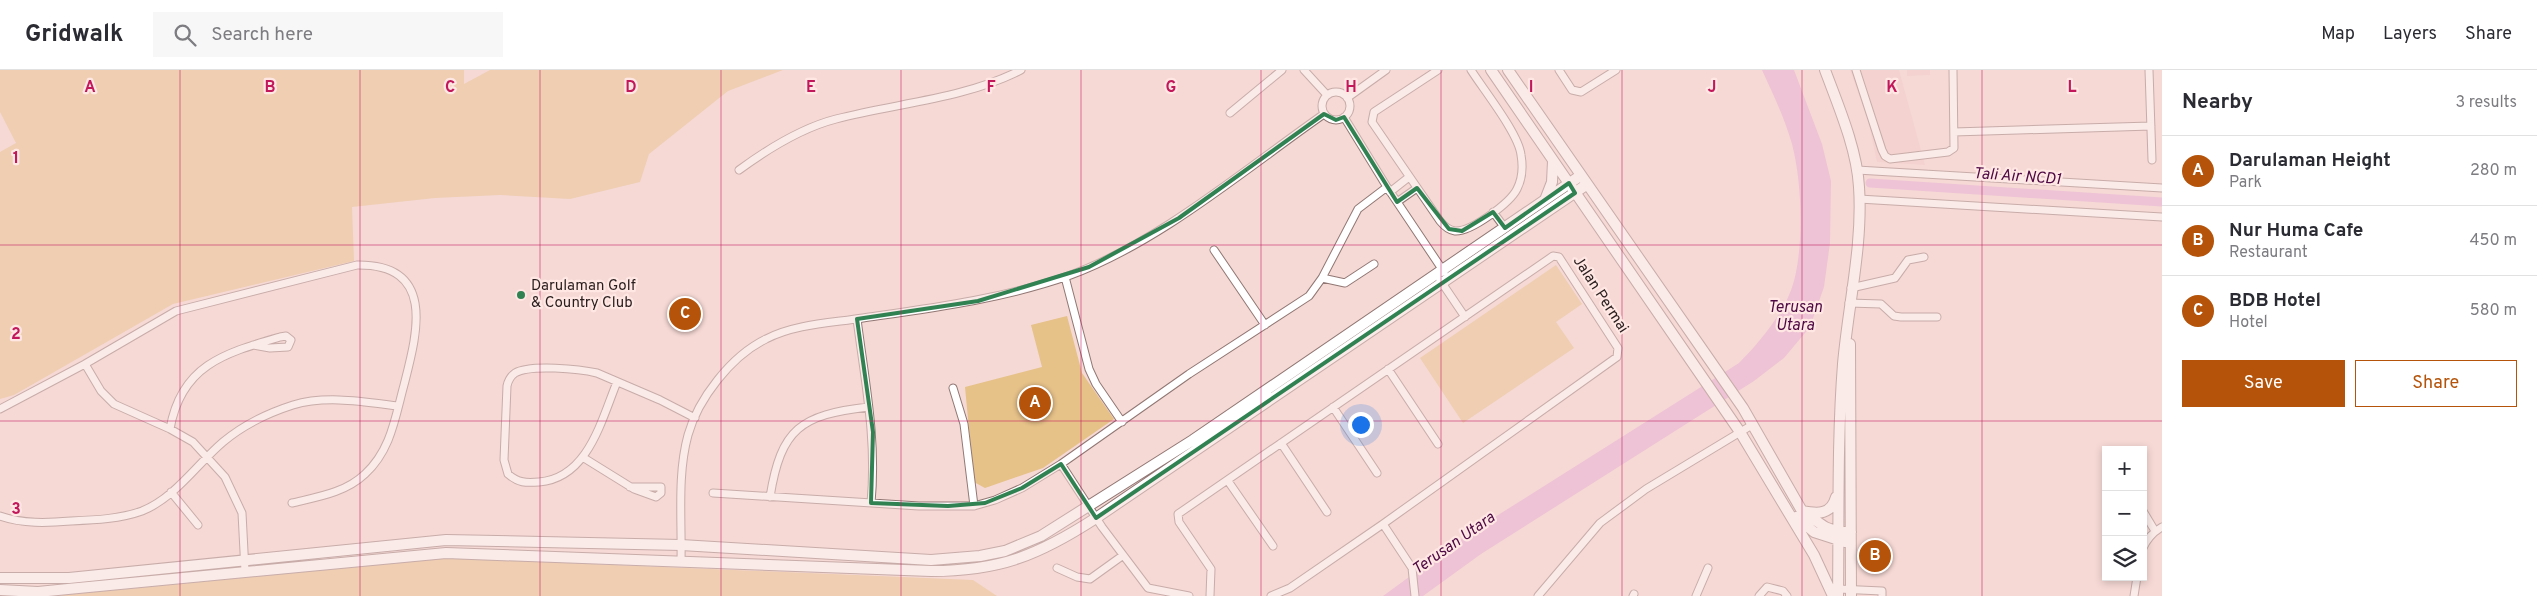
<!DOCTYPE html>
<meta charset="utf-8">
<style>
body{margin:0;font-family:Overpass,sans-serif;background:#f7f7f7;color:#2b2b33}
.controls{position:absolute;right:15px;bottom:15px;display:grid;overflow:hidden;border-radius:0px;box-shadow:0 2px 8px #0003}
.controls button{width:45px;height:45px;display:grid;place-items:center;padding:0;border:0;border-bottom:1px solid #e1e1e2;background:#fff;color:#2b2b33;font:25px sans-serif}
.you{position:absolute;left:1360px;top:354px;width:18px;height:18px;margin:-12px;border:4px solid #fff;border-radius:50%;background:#1a73e8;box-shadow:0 0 0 8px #1a73e833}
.badge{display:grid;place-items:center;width:32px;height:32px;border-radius:50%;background:#b45309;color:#fff;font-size:16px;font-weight:700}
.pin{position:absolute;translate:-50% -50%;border:2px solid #fff;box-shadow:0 1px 5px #0006}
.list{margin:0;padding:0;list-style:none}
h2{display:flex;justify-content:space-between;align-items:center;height:65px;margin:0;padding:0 20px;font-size:21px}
h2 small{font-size:16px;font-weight:400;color:#7c7c81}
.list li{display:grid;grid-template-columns:32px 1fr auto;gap:15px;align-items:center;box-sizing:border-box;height:70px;padding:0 20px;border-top:1px solid #e1e1e2}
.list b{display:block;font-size:19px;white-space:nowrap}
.list p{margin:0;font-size:16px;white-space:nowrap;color:#7c7c81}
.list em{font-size:16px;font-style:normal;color:#7c7c81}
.actions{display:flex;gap:10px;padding:15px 20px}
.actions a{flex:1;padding:11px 0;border:1px solid #b45309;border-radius:0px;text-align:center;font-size:18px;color:#b45309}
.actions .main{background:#b45309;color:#fff}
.icon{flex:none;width:28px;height:28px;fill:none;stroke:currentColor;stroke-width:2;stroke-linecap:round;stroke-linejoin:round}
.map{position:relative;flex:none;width:2162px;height:526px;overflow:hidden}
header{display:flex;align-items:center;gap:30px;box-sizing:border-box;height:70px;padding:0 25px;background:#fff;border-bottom:1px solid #e1e1e2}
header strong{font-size:24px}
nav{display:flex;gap:28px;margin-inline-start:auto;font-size:18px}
.search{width:350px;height:45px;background:#f7f7f7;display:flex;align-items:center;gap:12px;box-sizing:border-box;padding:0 18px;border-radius:0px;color:#7c7c81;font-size:19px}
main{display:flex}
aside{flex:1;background:#fff}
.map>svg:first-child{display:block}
.built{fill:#f0cbc7}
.green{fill:#e6c188}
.water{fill:#e4a9d6}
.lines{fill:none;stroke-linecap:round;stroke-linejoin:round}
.canal{stroke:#e4a9d6;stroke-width:9}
.street-casing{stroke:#917774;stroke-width:9}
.secondary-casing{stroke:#917774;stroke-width:12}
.street{stroke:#fff;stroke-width:7}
.secondary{stroke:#fff;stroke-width:10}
.marked{fill:none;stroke:#318253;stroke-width:4;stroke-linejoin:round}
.grid{fill:none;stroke:#c2185b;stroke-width:1;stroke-opacity:0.55}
.poi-dot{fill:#318253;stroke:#ffe7e4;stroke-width:2}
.labels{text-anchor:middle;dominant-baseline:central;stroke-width:4.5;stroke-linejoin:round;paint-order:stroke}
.poi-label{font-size:15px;fill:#291e1d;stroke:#ffe7e4;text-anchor:start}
.street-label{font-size:15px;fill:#291e1d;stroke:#ffe7e4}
.water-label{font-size:16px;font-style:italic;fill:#4e0844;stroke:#ffe7e4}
.grid-label{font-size:16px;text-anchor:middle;font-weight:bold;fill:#c2185b;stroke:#ffe7e4;stroke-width:4.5;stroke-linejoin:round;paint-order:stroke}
</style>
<header>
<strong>Gridwalk</strong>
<div class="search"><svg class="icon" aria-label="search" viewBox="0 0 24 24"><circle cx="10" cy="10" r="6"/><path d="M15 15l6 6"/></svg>Search here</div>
<nav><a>Map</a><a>Layers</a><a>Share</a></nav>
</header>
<main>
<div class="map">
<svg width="2162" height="526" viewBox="0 0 2162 526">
<rect width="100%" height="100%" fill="#f5d9d5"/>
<path class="built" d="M1850,0H1899L1925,95L1877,92L1868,50Z
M1907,0H1930V5L1907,6Z"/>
<path class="green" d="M0,0H464V14L490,0H783L728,21L649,84L640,112L570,129L500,125L435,128L352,137L354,191L173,234L14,325L0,329V82L16,73L0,42Z
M1556,195L1582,234L1556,252L1574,278L1463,353L1420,288Z
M1067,246L1082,303L1114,349L1043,398L985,418L974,412L965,317L1042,297L1031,255Z
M450,488L973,510L997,526H54Z"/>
<path class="water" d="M1762,0H1794L1822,74L1831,111L1830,173L1824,217L1810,257L1784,288L1754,311L1481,484L1423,526H1383L1468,464L1739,293C1760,272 1786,241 1794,211C1804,172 1802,113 1792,74C1785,49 1773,24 1762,0Z"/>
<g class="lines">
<path class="canal" d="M1870,113L2162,132"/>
<defs>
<path id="street" d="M1304,0L1327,25
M1438,0L1374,42L1372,52L1440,151C1444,156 1448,160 1455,161C1471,162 1510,133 1517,119C1522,109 1523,96 1521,85C1519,64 1483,19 1471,0
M1559,0L1572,20L1581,22L1616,0
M1856,0L1882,80L1885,86L1890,89L1948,82L1954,78L1953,0
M2149,0L2152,90
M1322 36a14 14 0 1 1 28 0a14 14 0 1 1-28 0Z
M1347,28L1386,0
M1230,43L1282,0
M1344,47L1387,117L1444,202
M1954,62L2151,56
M739,100C769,78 801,58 836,49C897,33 964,29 1021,0
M1857,100L2162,118
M1390,122L1409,107
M1859,129L2162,147
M1397,132L1417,118
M1493,142L1505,158
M1214,180L1265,255
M1065,207L1089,299L1096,314L1122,352
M1322,208L1345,213L1374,194
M1440,210L1465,247
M1851,218L1895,208L1908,190L1924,187
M1849,233L1881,234L1894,246L1901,247H1937
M857,249C865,312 877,369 871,433
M85,294L101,321L114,334L170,359L193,372L225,407L242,443L245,501
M1388,299L1438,374
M617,312C601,351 588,408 539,412C526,413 518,413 508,404L504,390L507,316C508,311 511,306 515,303C530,294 580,299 597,303L660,330L695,348
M953,318L964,354L974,436
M1333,337L1377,403
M0,339L85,294L176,241L357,195C437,194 417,264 404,315C395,348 391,380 365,404C345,423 317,427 292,433
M170,359C181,295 225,283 280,267L286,266L291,270L288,277L270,278L253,275
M1281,373L1327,442
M584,388L634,419L656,427L661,423V417H630
M1228,411L1273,476
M171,422L198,455
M713,423L919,436H974L995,430L1022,418L1061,394
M770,427C781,358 801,345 868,337
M2143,441L2155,461
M0,446C23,454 47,453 71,451C95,450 120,449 142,441C175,428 197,394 223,372C242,356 268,343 293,335C326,325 365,332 398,336
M1383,454L1412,498L1415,526
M2143,478C2147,469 2153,462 2162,457
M681,491C682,450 677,405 688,365C698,329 731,286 766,269C795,254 831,253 863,248C932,238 1002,229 1068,206C1159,173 1245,99 1324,44
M1057,498L1077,507L1090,509L1122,486
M1838,519L1882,521V526
M1189,526L1148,518L1102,457L1061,394L1189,304L1309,226L1322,208L1358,139L1387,117
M1210,526L1211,499L1179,452L1178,444L1553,186L1559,187L1618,278L1617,287L1383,454L1290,518L1271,526
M1538,526L1600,453L1646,419L1752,355
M1633,526L1634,524
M1696,526L1708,498
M1759,526L1767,517L1783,521L1787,526
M2134,526L2137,507"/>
<path id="secondary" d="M1491,0L1740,362L1814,485L1833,526
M1508,0L1743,338L1802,441L1825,457L1838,462H1851
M1825,0C1838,35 1857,79 1859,117C1863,175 1848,236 1843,294C1837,371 1839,449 1838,526
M1545,130L1552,112L1553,91
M1850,274L1851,526
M1802,441C1818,444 1831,445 1836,427
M1796,447L1814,462L1845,472
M0,508H69L446,470L681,475L931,490L980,486L1005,481L1041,466L1193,370L1580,106
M0,520L38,522L68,519L446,483L931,501C1000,501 1039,485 1096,448L1586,115"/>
</defs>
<use href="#street" class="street-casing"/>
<use href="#secondary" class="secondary-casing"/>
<use href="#street" class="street"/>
<use href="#secondary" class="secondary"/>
</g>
<path d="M0 0H2162V526H0ZM1324,44L1336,50L1344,47L1397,132L1417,118L1449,159L1462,161L1493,142L1505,158L1569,113L1575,123L1096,448L1061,394L1022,418L985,433L948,436L871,433L873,362L857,249L978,231L1089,197L1179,148Z" fill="#f5d9d5" fill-opacity=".55" fill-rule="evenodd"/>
<path class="marked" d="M1324,44L1336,50L1344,47L1397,132L1417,118L1449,159L1462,161L1493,142L1505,158L1569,113L1575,123L1096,448L1061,394L1022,418L985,433L948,436L871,433L873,362L857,249L978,231L1089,197L1179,148Z"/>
<path class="grid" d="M180,0V526M360,0V526M540,0V526M721,0V526M901,0V526M1081,0V526M1261,0V526M1441,0V526M1622,0V526M1802,0V526M1982,0V526M0,175H2162M0,351H2162"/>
<circle class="poi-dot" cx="521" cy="225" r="5"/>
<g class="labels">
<g class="poi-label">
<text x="531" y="216">Darulaman Golf<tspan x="531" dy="17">&amp; Country Club</tspan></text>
</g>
<g class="street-label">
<text transform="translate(1600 225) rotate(57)">Jalan Permai</text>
</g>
<g class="water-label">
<text transform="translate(2017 107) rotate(4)">Tali Air NCD1</text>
<text x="1795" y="238">Terusan<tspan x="1795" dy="18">Utara</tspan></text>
<text transform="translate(1454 474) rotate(-35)">Terusan Utara</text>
</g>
</g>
<g class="grid-label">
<text x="90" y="22">A</text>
<text x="270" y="22">B</text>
<text x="450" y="22">C</text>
<text x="631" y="22">D</text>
<text x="811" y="22">E</text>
<text x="991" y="22">F</text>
<text x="1171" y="22">G</text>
<text x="1351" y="22">H</text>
<text x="1531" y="22">I</text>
<text x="1712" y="22">J</text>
<text x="1892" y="22">K</text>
<text x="2072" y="22">L</text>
<text x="16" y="93">1</text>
<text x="16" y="269">2</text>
<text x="16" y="444">3</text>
</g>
</svg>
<div class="controls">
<button>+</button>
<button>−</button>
<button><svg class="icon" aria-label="layers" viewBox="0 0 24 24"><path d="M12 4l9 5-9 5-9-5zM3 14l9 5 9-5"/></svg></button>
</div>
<div class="you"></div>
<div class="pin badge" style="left:1035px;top:333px">A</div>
<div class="pin badge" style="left:1875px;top:486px">B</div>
<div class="pin badge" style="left:685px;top:244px">C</div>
</div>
<aside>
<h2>Nearby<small>3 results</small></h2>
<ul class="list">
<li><span class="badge">A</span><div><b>Darulaman Height</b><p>Park</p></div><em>280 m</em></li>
<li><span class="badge">B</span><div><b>Nur Huma Cafe</b><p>Restaurant</p></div><em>450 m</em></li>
<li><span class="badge">C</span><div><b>BDB Hotel</b><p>Hotel</p></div><em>580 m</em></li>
</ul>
<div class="actions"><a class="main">Save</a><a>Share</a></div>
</aside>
</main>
